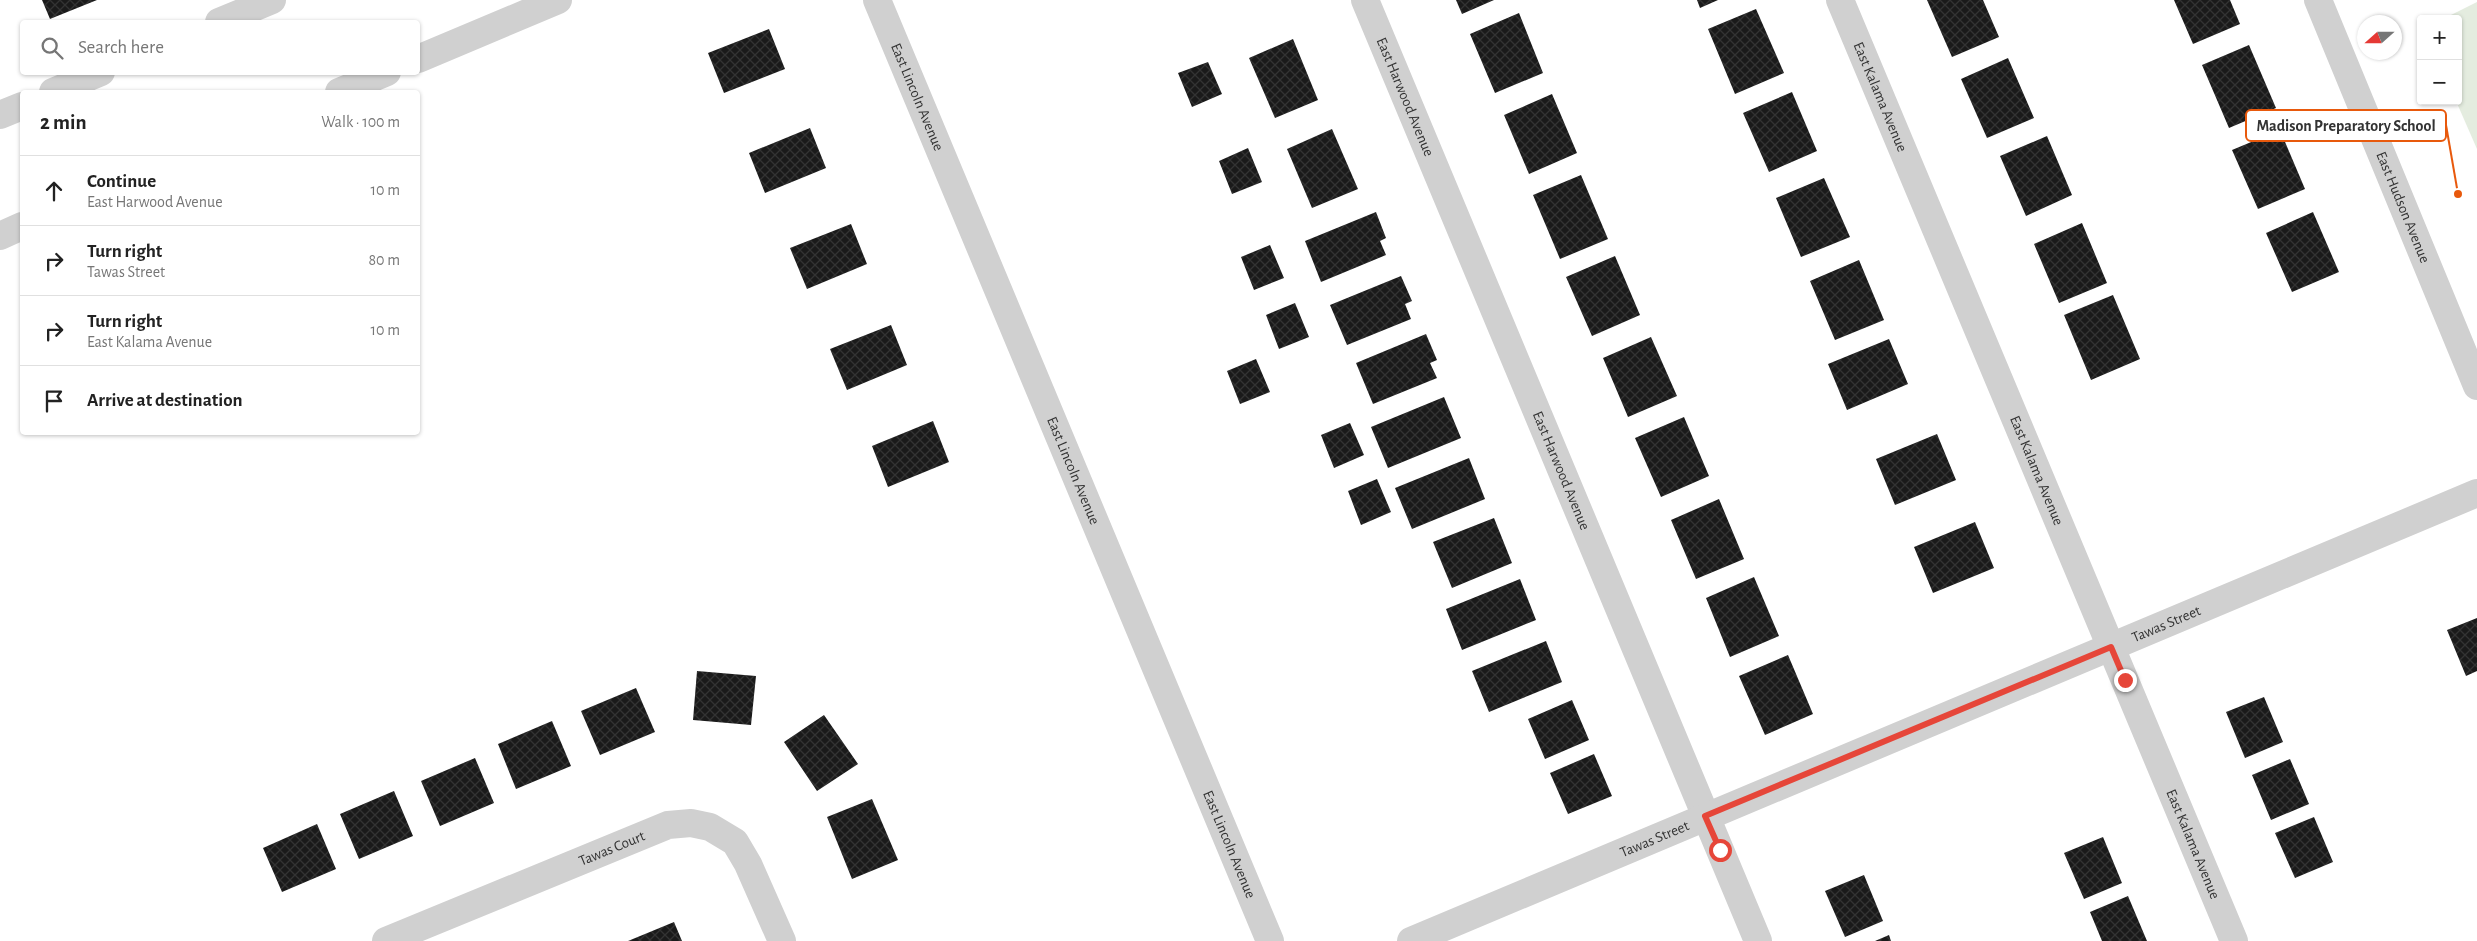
<!DOCTYPE html>
<meta charset="utf-8">
<style>
body{margin:0;font-family:"Alegreya Sans",sans-serif;background:#f6f6f6;color:#222}
.controls{position:absolute;right:15px;top:15px;display:grid;overflow:hidden;border-radius:5px;box-shadow:0 1px 4px #0004}
.controls button{width:45px;height:45px;display:grid;place-items:center;padding:0;border:0;border-bottom:1px solid #e0e0e0;background:#fff;color:#222;font:25px sans-serif}
.compass{position:absolute;left:2357px;top:15px;width:45px;height:45px;border-radius:50%;background:#fff;box-shadow:0 1px 4px #0004;rotate:249deg}
.stop{position:absolute;width:15px;height:15px;margin:-11px;border:4px solid #e64639;border-radius:50%;background:#fff}
.stop.end{background:#e64639;border-color:#fff;box-shadow:0 1px 5px #0008}
.list{margin:0;padding:0;list-style:none}
h2{display:flex;justify-content:space-between;align-items:center;height:65px;margin:0;padding:0 20px;font-size:21px}
h2 small{font-size:16px;font-weight:400;color:#767676}
.list li{display:grid;grid-template-columns:32px 1fr auto;gap:15px;align-items:center;box-sizing:border-box;height:70px;padding:0 20px;border-top:1px solid #e0e0e0}
.list b{display:block;font-size:19px;white-space:nowrap}
.list p{margin:0;font-size:16px;white-space:nowrap;color:#767676}
.list em{font-size:16px;font-style:normal;color:#767676}
.icon{flex:none;width:28px;height:28px;fill:none;stroke:currentColor;stroke-width:2;stroke-linecap:round;stroke-linejoin:round}
.map{position:relative;flex:none;width:2477px;height:941px;overflow:hidden}
.search{position:absolute;background:#fff;box-shadow:0 1px 4px #0004;left:20px;top:20px;width:400px;height:55px;display:flex;align-items:center;gap:12px;box-sizing:border-box;padding:0 18px;border-radius:5px;color:#767676;font-size:19px}
.panel{position:absolute;background:#fff;box-shadow:0 1px 4px #0004;left:20px;top:90px;width:400px;height:345px;border-radius:5px}
.map>svg:first-child{display:block}
.green{fill:#e4ecdf}
.building{fill:url(#building-cross-hatch)}
.lines{fill:none;stroke-linecap:round;stroke-linejoin:round}
.minor{stroke:#d0d0d0;stroke-width:28}
.route{stroke:#e64639;stroke-width:6}
.labels{text-anchor:middle;dominant-baseline:central;stroke-width:5;stroke-linejoin:round;paint-order:stroke}
.street-label{font-size:15px;fill:#333;stroke:#fff}
.leader{fill:none;stroke:#e8590c;stroke-width:2}
.callout-dot{fill:#e8590c;stroke:#fff;stroke-width:2}
.callout{fill:#fff;stroke:#e8590c;stroke-width:2}
.callout-label{font-size:16px;text-anchor:middle;font-weight:bold;fill:#333}
</style>
<div class="map">
<svg width="2477" height="941" viewBox="0 0 2477 941">
<defs>
<pattern id="building-cross-hatch" width="8" height="8" patternUnits="userSpaceOnUse" patternTransform="scale(1.25)"><rect width="8" height="8" fill="#1a1a1a"/><path d="M0 0l8 8M0 8l8-8" fill="none" stroke="#333"/></pattern>
</defs>
<rect width="100%" height="100%" fill="#fff"/>
<path class="green" d="M2477,2V149L2456,101H2458V19H2443Z"/>
<path class="building" d="M42,0H97L50,19Z
M1456,0H1494L1462,14Z
M1697,0H1718L1700,8Z
M1927,0H1983L1999,37L1952,57Z
M2174,0H2230L2240,24L2193,44Z
M1756,9L1784,73L1735,94L1708,29Z
M1519,13L1543,73L1495,93L1470,34Z
M769,29L785,69L724,93L708,53Z
M1293,39L1318,100L1275,118L1249,58Z
M2249,45L2276,108L2229,128L2202,65Z
M2008,58L2034,118L1987,138L1961,79Z
M1208,62L1222,94L1192,107L1178,73Z
M1792,92L1817,151L1769,172L1743,113Z
M1552,94L1577,153L1529,174L1504,115Z
M810,128L826,168L765,193L749,153Z
M1332,129L1358,189L1312,208L1287,149Z
M2280,130L2305,189L2258,209L2232,150Z
M2047,136L2072,195L2026,216L2000,156Z
M1248,148L1262,182L1232,194L1219,161Z
M1581,175L1608,239L1560,259L1533,195Z
M1824,178L1850,237L1801,257L1776,198Z
M1376,212L1386,238L1380,241L1386,255L1321,282L1305,241Z
M2313,212L2339,272L2292,292L2266,233Z
M2082,223L2107,283L2059,303L2034,244Z
M851,224L867,264L807,289L790,248Z
M1270,245L1284,278L1254,290L1241,257Z
M1615,256L1640,315L1592,336L1566,277Z
M1859,260L1884,320L1835,340L1810,281Z
M1401,276L1412,301L1405,304L1411,319L1347,345L1330,305Z
M2113,295L2140,359L2091,380L2064,315Z
M1295,303L1309,337L1279,349L1266,315Z
M891,325L907,365L847,390L830,349Z
M1426,334L1437,360L1430,363L1437,378L1373,404L1356,363Z
M1651,337L1677,396L1628,417L1603,358Z
M1889,339L1908,384L1847,410L1828,364Z
M1256,359L1270,392L1240,404L1227,371Z
M1444,397L1461,438L1388,468L1371,427Z
M1684,417L1709,476L1661,497L1635,438Z
M933,421L949,462L888,487L872,446Z
M1350,423L1364,455L1334,468L1321,435Z
M1937,434L1956,480L1895,505L1876,459Z
M1469,458L1485,499L1412,529L1395,488Z
M1377,479L1391,512L1361,525L1348,491Z
M1719,499L1744,559L1696,579L1671,520Z
M1494,518L1512,563L1452,588L1433,542Z
M1975,522L1994,568L1933,593L1914,547Z
M1754,577L1779,636L1730,657L1706,598Z
M1520,579L1536,620L1462,650L1446,609Z
M2477,618V671L2466,676L2447,630Z
M1546,641L1562,682L1489,712L1472,671Z
M1788,655L1813,714L1765,735L1739,676Z
M697,671L756,676L751,725L693,720Z
M636,688L655,732L600,755L581,711Z
M2264,697L2283,742L2245,758L2226,712Z
M1572,700L1589,740L1545,759L1528,719Z
M824,715L858,764L817,791L784,742Z
M552,721L571,766L516,789L498,744Z
M1594,754L1612,796L1568,814L1550,773Z
M475,758L494,803L440,826L421,781Z
M2290,759L2309,804L2271,820L2252,775Z
M394,791L413,836L359,859L340,814Z
M872,799L898,860L852,879L827,817Z
M2314,817L2333,862L2295,878L2275,833Z
M317,824L336,869L282,892L263,848Z
M2103,837L2122,883L2084,899L2064,853Z
M1864,875L1883,921L1845,937L1825,891Z
M2128,896L2147,941H2102L2090,912Z
M674,922L682,941H628Z
M1889,935L1891,941H1875Z"/>
<g class="lines">
<g class="minor">
<path id="s1" d="M877,0L1270,941"/>
<path id="s2" d="M1365,0L1758,941"/>
<path id="s3" d="M1840,0L2234,941"/>
<path id="s4" d="M2318,0L2477,386"/>
<path d="M219,22L272,0"/>
<path d="M418,59L558,0"/>
<path d="M53,92L101,72"/>
<path d="M339,92L387,72"/>
<path d="M0,115L22,106"/>
<path d="M0,236L22,226"/>
<path id="s5" d="M386,941L668,825L691,823L710,827L735,842L748,864L782,941"/>
<path id="s6" d="M1411,941L2477,493"/>
</g>
</g>
<g class="lines">
<path class="route" d="M1720,850L1705,816L2111,647L2125,680"/>
</g>
<g class="labels">
<g class="street-label">
<text stroke="none"><textPath href="#s1" startOffset="105">East Lincoln Avenue</textPath></text>
<text stroke="none"><textPath href="#s2" startOffset="105">East Harwood Avenue</textPath></text>
<text stroke="none"><textPath href="#s3" startOffset="105">East Kalama Avenue</textPath></text>
<text stroke="none"><textPath href="#s4" startOffset="224">East Hudson Avenue</textPath></text>
<text stroke="none"><textPath href="#s1" startOffset="510">East Lincoln Avenue</textPath></text>
<text stroke="none"><textPath href="#s2" startOffset="510">East Harwood Avenue</textPath></text>
<text stroke="none"><textPath href="#s3" startOffset="510">East Kalama Avenue</textPath></text>
<text stroke="none"><textPath href="#s6" startOffset="819">Tawas Street</textPath></text>
<text stroke="none"><textPath href="#s6" startOffset="264">Tawas Street</textPath></text>
<text stroke="none"><textPath href="#s1" startOffset="915">East Lincoln Avenue</textPath></text>
<text stroke="none"><textPath href="#s3" startOffset="915">East Kalama Avenue</textPath></text>
<text stroke="none"><textPath href="#s5" startOffset="244">Tawas Court</textPath></text>
</g>
</g>
<path class="leader" d="M2458 194L2446 125"/>
<circle class="callout-dot" cx="2458" cy="194" r="5"/>
<rect class="callout" x="2246" y="110" width="200" height="31" rx="5"/>
<g class="callout-label">
<text x="2346" y="131">Madison Preparatory School</text>
</g>
</svg>
<div class="controls">
<button>+</button>
<button>−</button>
</div>
<svg class="compass" viewBox="-18 -18 36 36"><path d="M0-13l5 13h-10z" fill="#e53935"/><path d="M0 13l5-13h-10z" fill="#767676"/></svg>
<div class="stop" style="left:1720px;top:850px"></div>
<div class="stop end" style="left:2125px;top:680px"></div>
<div class="search"><svg class="icon" aria-label="search" viewBox="0 0 24 24"><circle cx="10" cy="10" r="6"/><path d="M15 15l6 6"/></svg>Search here</div>
<section class="panel">
<h2>2 min<small>Walk · 100 m</small></h2>
<ul class="list">
<li><svg class="icon" aria-label="ahead" viewBox="0 0 24 24"><path d="M12 20V5M6 11l6-6 6 6"/></svg><div><b>Continue</b><p>East Harwood Avenue</p></div><em>10 m</em></li>
<li><svg class="icon" aria-label="right" viewBox="0 0 24 24"><path d="M7 20v-9h11M14 6l5 5-5 5"/></svg><div><b>Turn right</b><p>Tawas Street</p></div><em>80 m</em></li>
<li><svg class="icon" aria-label="right" viewBox="0 0 24 24"><path d="M7 20v-9h11M14 6l5 5-5 5"/></svg><div><b>Turn right</b><p>East Kalama Avenue</p></div><em>10 m</em></li>
<li><svg class="icon" aria-label="arrive" viewBox="0 0 24 24"><path d="M6 21V4h12l-3 4 3 4H6"/></svg><div><b>Arrive at destination</b></div></li>
</ul>
</section>
</div>
